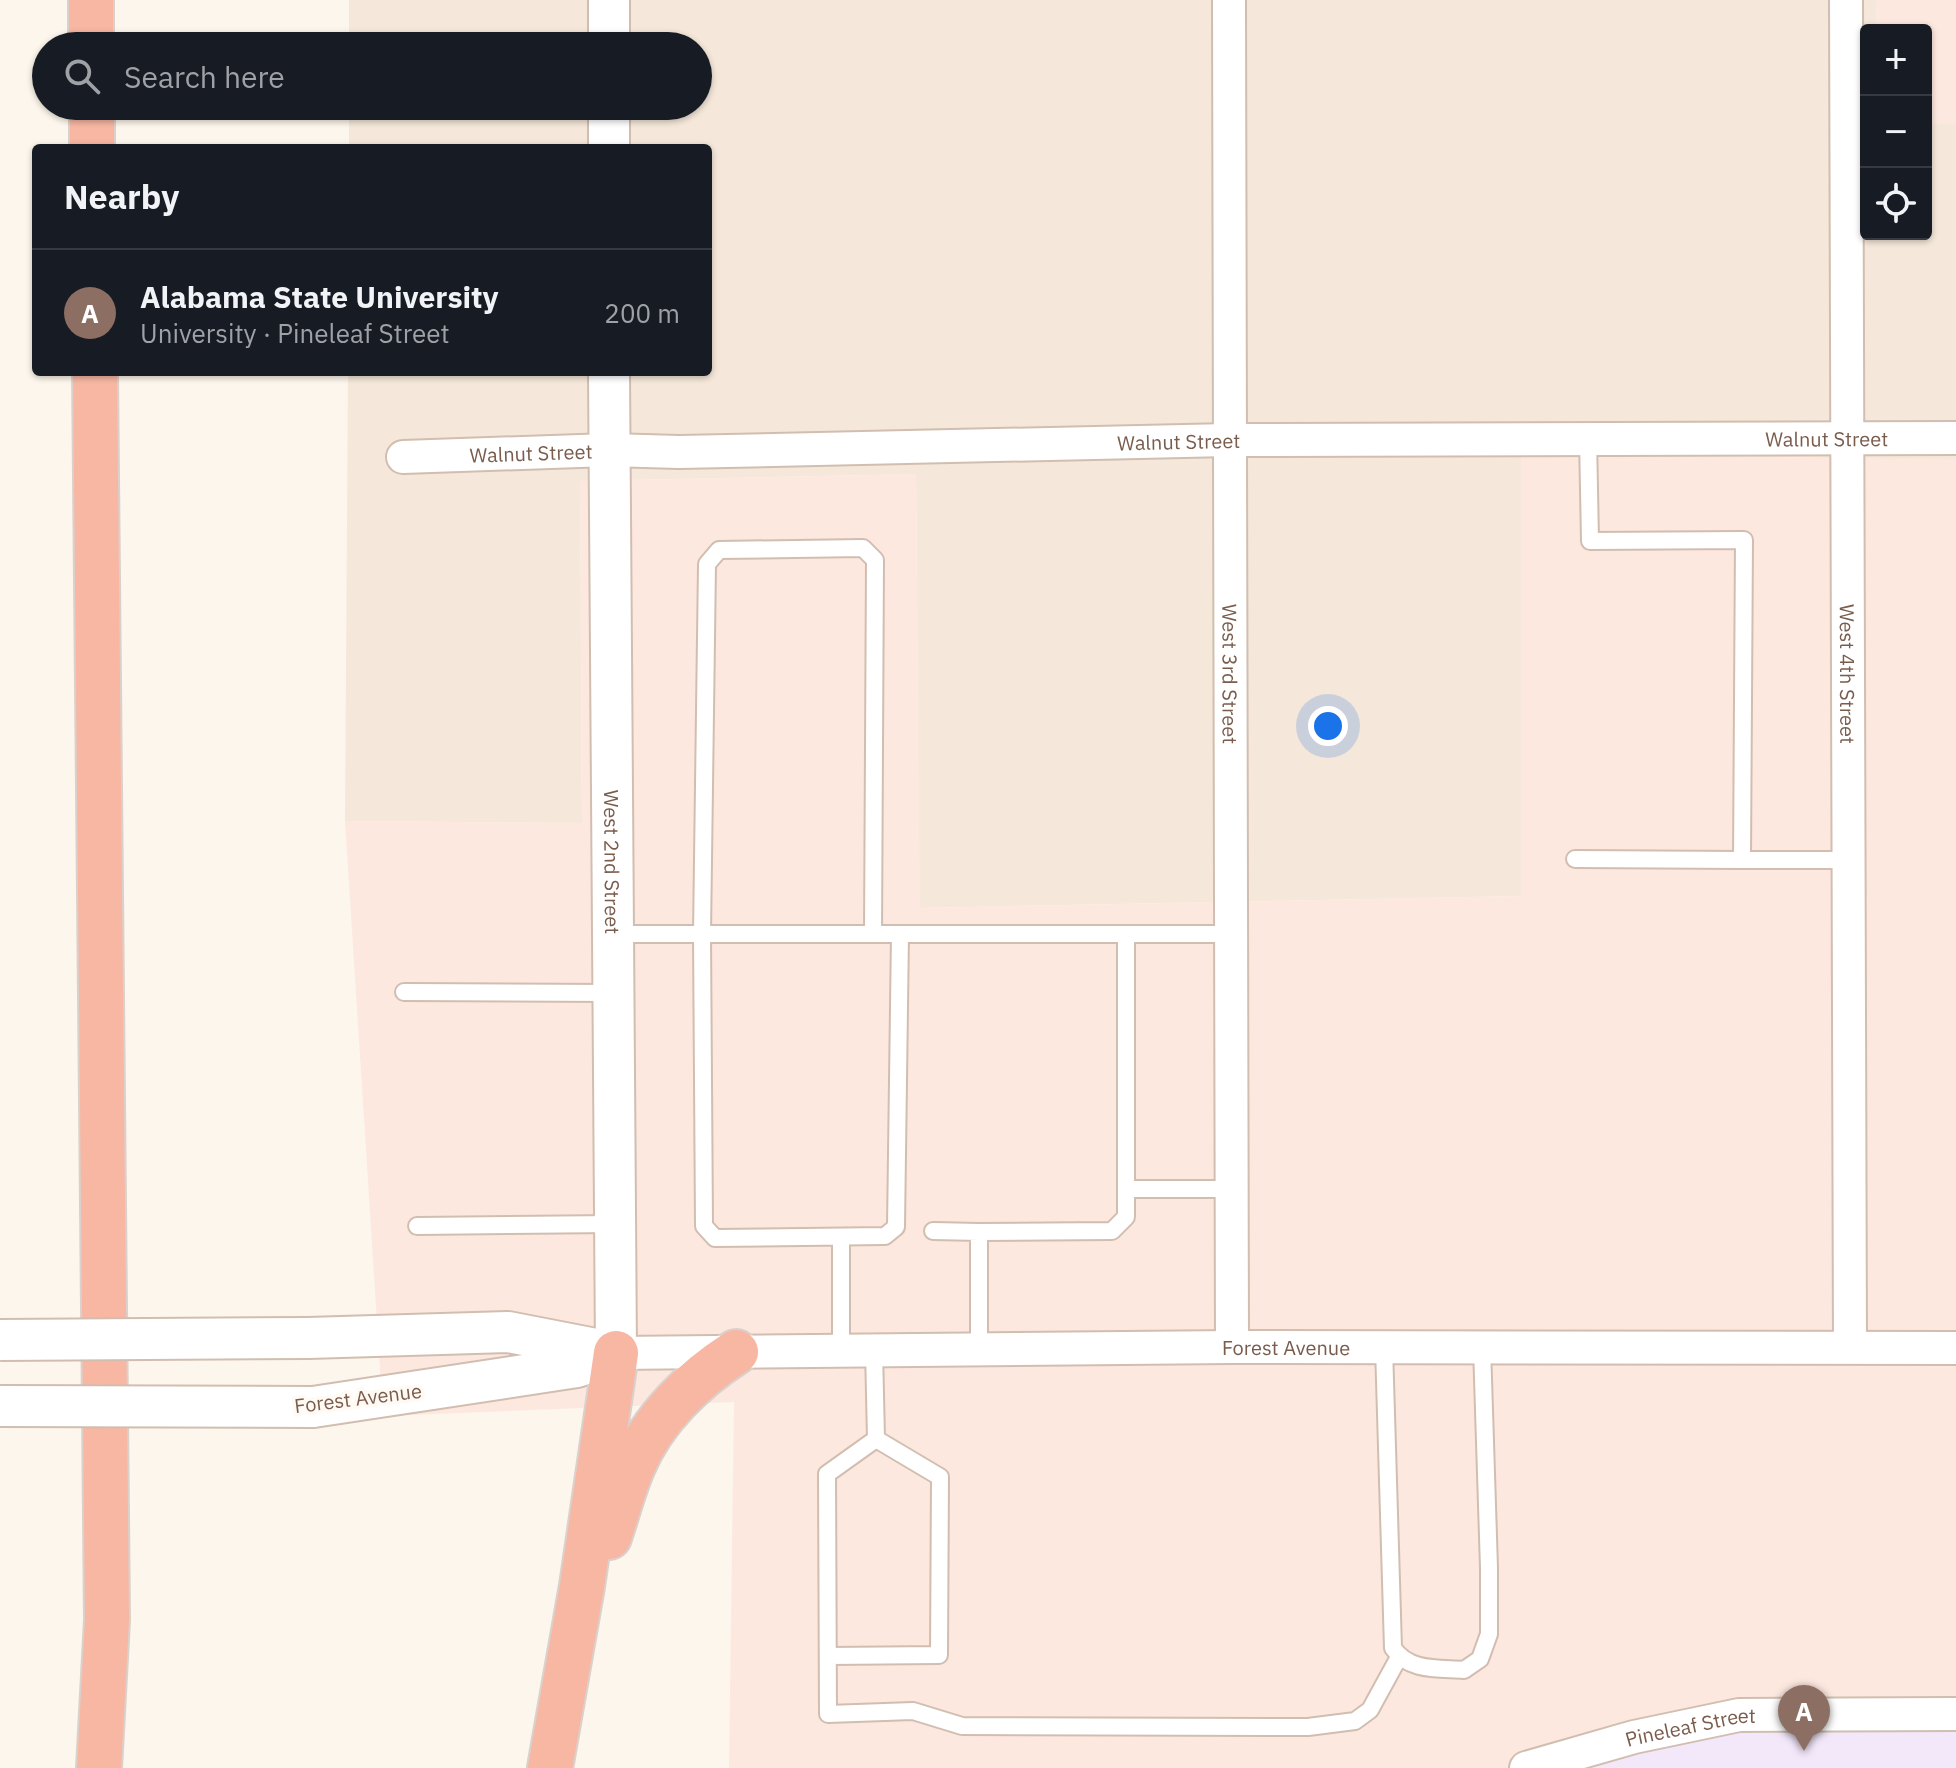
<!DOCTYPE html>
<meta charset="utf-8">
<style>
body{margin:0;font-family:"IBM Plex Sans",sans-serif;background:#242831;color:#f1f3f6}
.controls{position:absolute;right:24px;top:24px;display:grid;overflow:hidden;border-radius:8px;box-shadow:0 2px 6px #0004}
.controls button{width:72px;height:72px;display:grid;place-items:center;padding:0;border:0;border-bottom:2px solid #363941;background:#171b24;color:#f1f3f6;font:40px sans-serif}
.you{position:absolute;left:1328px;top:726px;width:28px;height:28px;margin:-20px;border:6px solid #fff;border-radius:50%;background:#1a73e8;box-shadow:0 0 0 12px #1a73e833}
.badge{display:grid;place-items:center;width:52px;height:52px;border-radius:50%;background:#e76f51;color:#fff;font-size:26px;font-weight:700}
.pin{position:absolute;translate:-50% -66px;filter:drop-shadow(0 2px 4px #0008)}
.pin::after{content:'';position:absolute;top:42px;width:28px;height:24px;background:inherit;clip-path:polygon(0 0,100% 0,50% 100%)}
.list{margin:0;padding:0;list-style:none}
h2{display:flex;justify-content:space-between;align-items:center;height:104px;margin:0;padding:0 32px;font-size:34px}
h2 small{font-size:26px;font-weight:400;color:#9ea1a6}
.list li{display:grid;grid-template-columns:52px 1fr auto;gap:24px;align-items:center;box-sizing:border-box;height:128px;padding:0 32px;border-top:2px solid #363941}
.list b{display:block;font-size:30px;white-space:nowrap}
.list p{margin:0;font-size:26px;white-space:nowrap;color:#9ea1a6}
.list em{font-size:26px;font-style:normal;color:#9ea1a6}
.icon{flex:none;width:44px;height:44px;fill:none;stroke:currentColor;stroke-width:2;stroke-linecap:round;stroke-linejoin:round}
.map{position:relative;flex:none;width:1956px;height:1768px;overflow:hidden}
.search{position:absolute;background:#171b24;box-shadow:0 2px 6px #0004;left:32px;top:32px;width:680px;height:88px;display:flex;align-items:center;gap:20px;box-sizing:border-box;padding:0 28px;border-radius:44px;color:#9ea1a6;font-size:30px}
.panel{position:absolute;background:#171b24;box-shadow:0 2px 6px #0004;left:32px;top:144px;width:680px;height:232px;border-radius:8px}
.map>svg:first-child{display:block}
.residential{fill:#f5e8da}
.commercial{fill:#fde8e0}
.education{fill:#f3e8fa}
.lines{fill:none;stroke-linecap:round;stroke-linejoin:round}
.service-casing{stroke:#d1beb0;stroke-width:20}
.minor-casing{stroke:#d1beb0;stroke-width:36}
.tertiary-casing{stroke:#d1beb0;stroke-width:44}
.motorway-casing{stroke:#dad1cd;stroke-width:48}
.service{stroke:#fff;stroke-width:16}
.minor{stroke:#fff;stroke-width:32}
.tertiary{stroke:#fff;stroke-width:40}
.motorway{stroke:#f7b7a3;stroke-width:44}
.tertiary-bridge-casing{stroke:#d1beb0;stroke-width:44;stroke-linecap:butt}
.tertiary-bridge{stroke:#fff;stroke-width:40}
.labels{text-anchor:middle;dominant-baseline:central;stroke-width:7;stroke-linejoin:round;paint-order:stroke}
.street-label{font-size:20px;fill:#7a5c4d;stroke:#fffaf3}
</style>
<div class="map">
<svg width="1956" height="1768" viewBox="0 0 1956 1768">
<rect width="100%" height="100%" fill="#fdf6ec"/>
<path class="residential" d="M349,0H1876L1877,30H1866V234H1926V124H1956V460L1521,453L1522,896L919,908L916,474L580,481L582,823L345,821L348,372H708V148H349V106H698V46H349Z"/>
<path class="commercial" d="M1876,0H1956V124H1926V30H1877Z
M1521,453L1956,460V1730L1730,1733L1574,1768H729L734,1402L383,1416L345,821L582,823L580,481L916,474L920,908L1521,896Z"/>
<path class="education" d="M1956,1730V1768H1574L1730,1733Z"/>
<g class="lines">
<defs>
<path id="service" d="M1588,437L1590,541L1744,540L1742,860H1848
M1575,859L1742,860
M612,934H1230
M873,934L875,560L863,548L719,550L707,564L702,934L704,1226L715,1238L885,1236L896,1227L900,934
M404,992L613,993
M1126,1189H1231
M417,1226L615,1224
M933,1231L979,1232
M1384,1347L1393,1648C1409,1672 1439,1668 1464,1670L1480,1659L1489,1634V1568L1482,1347
M874,1350L876,1439L827,1474L828,1714L913,1711L962,1726L1308,1727L1355,1721L1370,1710L1399,1657
M979,1350V1232L1112,1231L1126,1217V934
M841,1351V1237
M828,1656L939,1655L940,1477L876,1439"/>
<g id="minor">
<path id="s1" d="M1229,0L1232,1347"/>
<path id="s2" d="M1846,0L1850,1347"/>
<path id="s3" d="M403,457L609,450L679,452L1229,440L1956,438"/>
<path id="s4" d="M616,1353L1232,1347L1956,1348"/>
<path id="s5" d="M1526,1768L1634,1737L1739,1715L1956,1714"/>
</g>
<g id="tertiary">
<path d="M609,46V0"/>
<path d="M609,148V106"/>
<path id="s6" d="M609,372L616,1353"/>
<path d="M308,1338L508,1332L616,1353"/>
<path d="M313,1407L577,1367L608,1356"/>
</g>
<path id="motorway" d="M91,0V46
M92,106V148
M95,372L107,1620L99,1768
M609,1537C617,1514 623,1489 633,1466C653,1418 694,1379 736,1352
M550,1768L582,1586L616,1353"/>
</defs>
<use href="#service" class="service-casing"/>
<use href="#minor" class="minor-casing"/>
<use href="#tertiary" class="tertiary-casing"/>
<use href="#motorway" class="motorway-casing"/>
<use href="#service" class="service"/>
<use href="#minor" class="minor"/>
<use href="#tertiary" class="tertiary"/>
<use href="#motorway" class="motorway"/>
<defs>
<path id="tertiary-bridge" d="M0,1340L308,1338
M0,1406L313,1407"/>
</defs>
<use href="#tertiary-bridge" class="tertiary-bridge-casing"/>
<use href="#tertiary-bridge" class="tertiary-bridge"/>
</g>
<g class="labels">
<g class="street-label">
<text stroke="none"><textPath href="#s3" startOffset="1424">Walnut Street</textPath></text>
<text stroke="none"><textPath href="#s3" startOffset="776">Walnut Street</textPath></text>
<text stroke="none"><textPath href="#s3" startOffset="128">Walnut Street</textPath></text>
<text stroke="none"><textPath href="#s1" startOffset="674">West 3rd Street</textPath></text>
<text stroke="none"><textPath href="#s2" startOffset="674">West 4th Street</textPath></text>
<text stroke="none"><textPath href="#s6" startOffset="490">West 2nd Street</textPath></text>
<text stroke="none"><textPath href="#s4" startOffset="670">Forest Avenue</textPath></text>
<text transform="translate(358 1398) rotate(-7)">Forest Avenue</text>
<text stroke="none"><textPath href="#s5" startOffset="170">Pineleaf Street</textPath></text>
</g>
</g>
</svg>
<div class="controls">
<button>+</button>
<button>−</button>
<button><svg class="icon" aria-label="locate" viewBox="0 0 24 24"><circle cx="12" cy="12" r="6"/><path d="M12 2v4M12 18v4M2 12h4M18 12h4"/></svg></button>
</div>
<div class="you"></div>
<div class="pin badge" style="left:1804px;top:1751px;background:#8d6e63">A</div>
<div class="search"><svg class="icon" aria-label="search" viewBox="0 0 24 24"><circle cx="10" cy="10" r="6"/><path d="M15 15l6 6"/></svg>Search here</div>
<section class="panel">
<h2>Nearby<small></small></h2>
<ul class="list">
<li><span class="badge" style="background:#8d6e63">A</span><div><b>Alabama State University</b><p>University · Pineleaf Street</p></div><em>200 m</em></li>
</ul>
</section>
</div>
